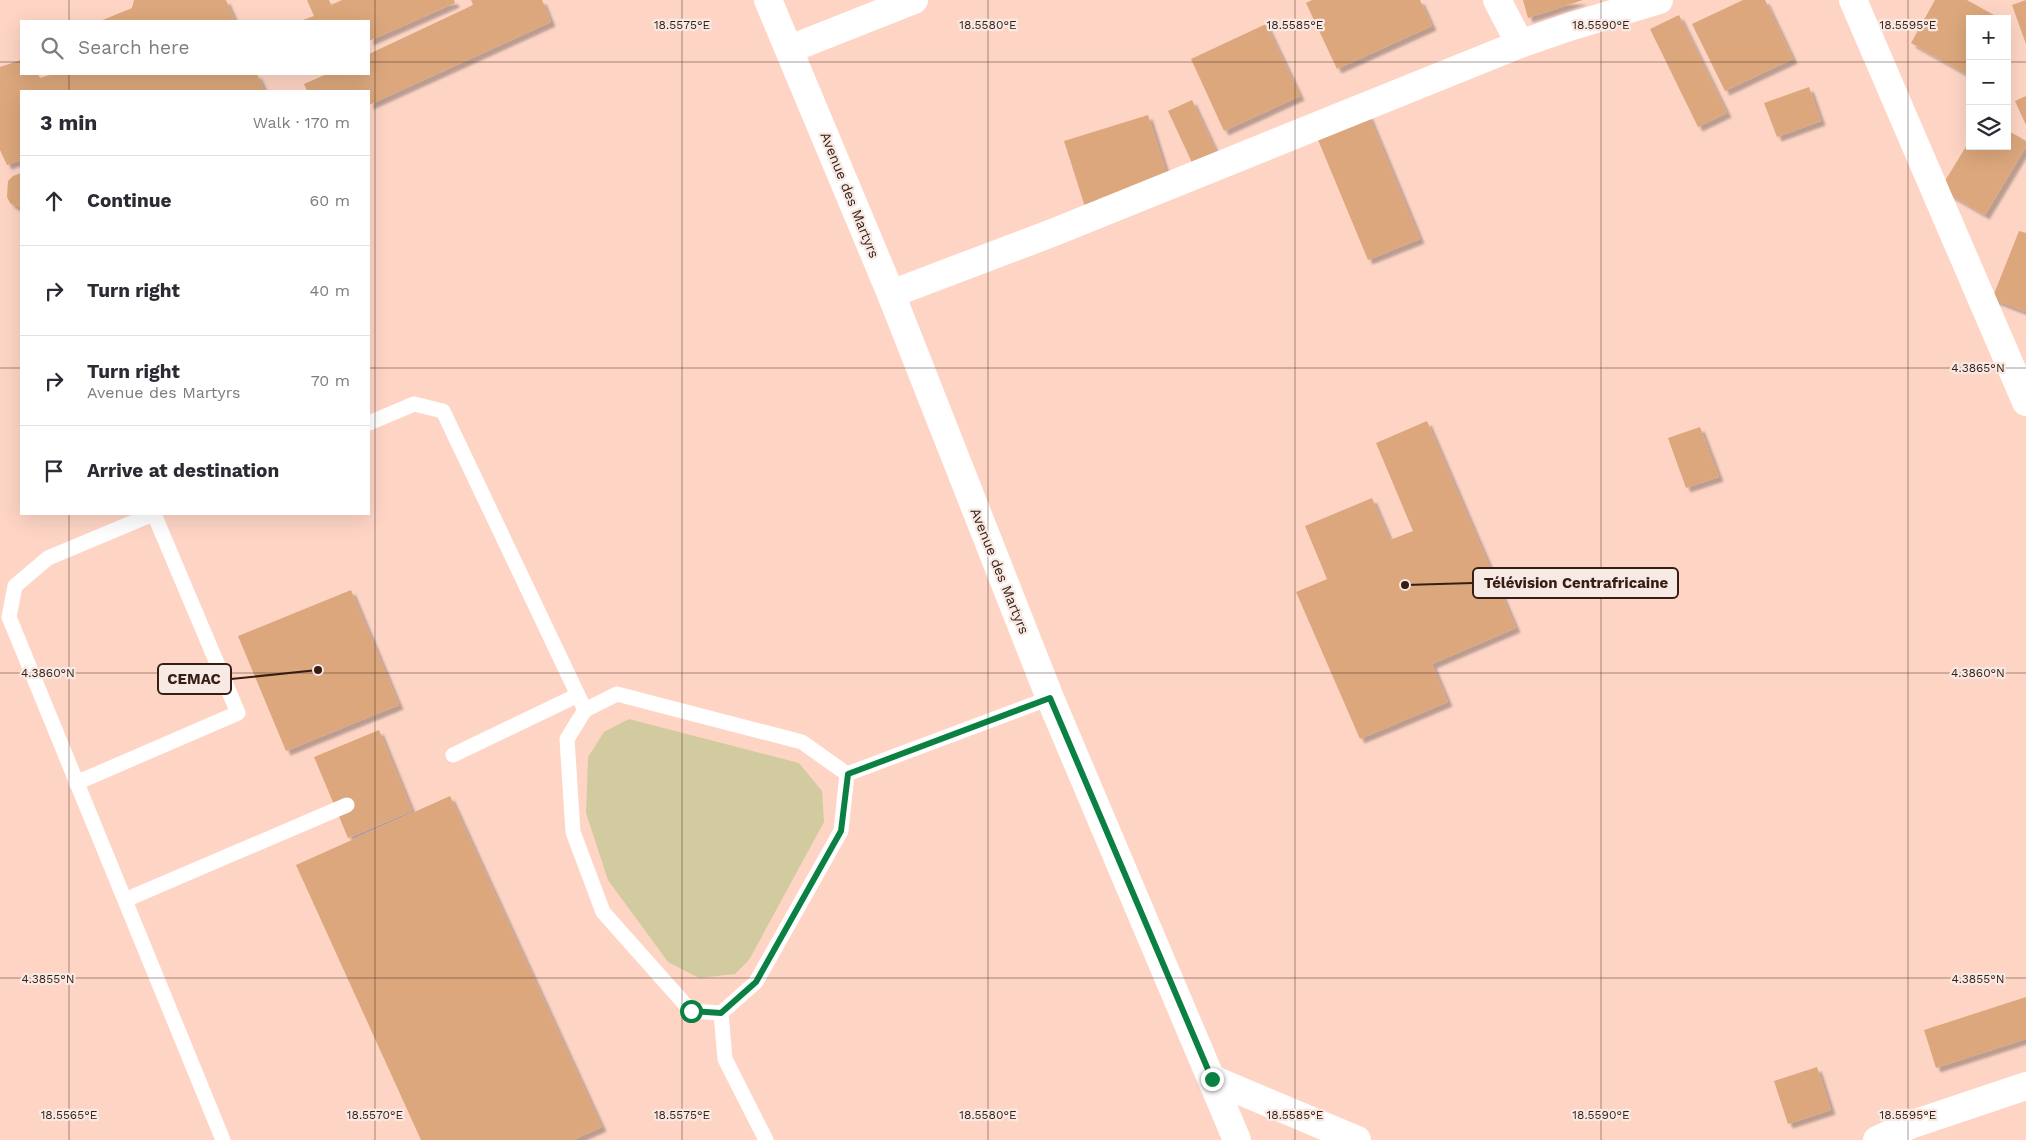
<!DOCTYPE html>
<meta charset="utf-8">
<style>
body{margin:0;font-family:"Work Sans",sans-serif;background:#f2f2f3;color:#2b2b33}
.controls{position:absolute;right:15px;top:15px;display:grid;overflow:hidden;border-radius:0px;box-shadow:0 5px 20px #0002}
.controls button{width:45px;height:45px;display:grid;place-items:center;padding:0;border:0;border-bottom:1px solid #e1e1e2;background:#fff;color:#2b2b33;font:25px sans-serif}
.stop{position:absolute;width:15px;height:15px;margin:-11px;border:4px solid #0b8043;border-radius:50%;background:#fff}
.stop.end{background:#0b8043;border-color:#fff;box-shadow:0 1px 5px #0008}
.list{margin:0;padding:0;list-style:none}
h2{display:flex;justify-content:space-between;align-items:center;height:65px;margin:0;padding:0 20px;font-size:21px}
h2 small{font-size:16px;font-weight:400;color:#7c7c81}
.list li{display:grid;grid-template-columns:32px 1fr auto;gap:15px;align-items:center;box-sizing:border-box;height:90px;padding:0 20px;border-top:1px solid #e1e1e2}
.list b{display:block;font-size:19px;white-space:nowrap}
.list p{margin:0;font-size:16px;white-space:nowrap;color:#7c7c81}
.list em{font-size:16px;font-style:normal;color:#7c7c81}
.icon{flex:none;width:28px;height:28px;fill:none;stroke:currentColor;stroke-width:2;stroke-linecap:round;stroke-linejoin:round}
.map{position:relative;flex:none;width:2026px;height:1140px;overflow:hidden}
.search{position:absolute;background:#fff;box-shadow:0 5px 20px #0002;left:20px;top:20px;width:350px;height:55px;display:flex;align-items:center;gap:12px;box-sizing:border-box;padding:0 18px;border-radius:0px;color:#7c7c81;font-size:19px}
.panel{position:absolute;background:#fff;box-shadow:0 5px 20px #0002;left:20px;top:90px;width:350px;height:425px;border-radius:0px}
.map>svg:first-child{display:block}
.green{fill:#d1cb9f}
.building{fill:#dca77b;filter:url(#shadow)}
.lines{fill:none;stroke-linecap:round;stroke-linejoin:round}
.lane{stroke:#fff;stroke-width:15}
.street{stroke:#fff;stroke-width:28}
.primary{stroke:#fff;stroke-width:28}
.route{stroke:#0b8043;stroke-width:6}
.ticks{fill:none;stroke:#371e15;stroke-width:1;stroke-opacity:0.45}
.labels{text-anchor:middle;dominant-baseline:central;stroke-width:4.5;stroke-linejoin:round;paint-order:stroke}
.street-label{font-size:14px;fill:#371e15;stroke:#f7e9e3}
.ticks-label{font-size:12px;text-anchor:middle;fill:#371e15;stroke:#f7e9e3;stroke-width:4.5;stroke-linejoin:round;paint-order:stroke}
.leader{fill:none;stroke:#371e15;stroke-width:2}
.callout-dot{fill:#371e15;stroke:#f7e9e3;stroke-width:2}
.callout{fill:#f7e9e3;stroke:#371e15;stroke-width:2}
.callout-label{font-size:15px;text-anchor:middle;font-weight:bold;fill:#371e15}
</style>
<div class="map">
<svg width="2026" height="1140" viewBox="0 0 2026 1140">
<defs>
<filter id="shadow"><feDropShadow dx="4.5" dy="4.5" stdDeviation="1" flood-color="#0004"/></filter>
</defs>
<rect width="100%" height="100%" fill="#fed5c5"/>
<path class="green" d="M629,719L799,763L822,791L824,822L749,960L735,974L699,978L668,962L608,880L586,813L588,757L604,732Z"/>
<path class="building" d="M134,0H226L235,21H100L132,8Z
M307,0H329L331,5L342,0H454L455,3L369,41V21H300L314,16Z
M471,0H542L551,22L369,105V91H307L304,84L327,74H369V54L473,5Z
M1312,0H1420L1432,26L1337,69L1306,3Z
M1523,0H1583L1528,18Z
M1743,0H1765L1793,59L1725,91L1692,24Z
M1935,0H1967L2001,19H1970V76L1911,43Z
M2026,0V44L2012,5Z
M1679,15L1727,113L1698,127L1650,29Z
M1266,24L1300,96L1224,131L1191,59Z
M21,60V74H38L40,78L53,74H257L265,91H21V160L7,165L0,150V67Z
M1809,87L1821,121L1777,137L1764,103Z
M2026,96V125L2015,101Z
M1192,100L1218,156L1194,167L1168,111Z
M1368,114L1420,239L1368,260L1316,135Z
M1148,115L1169,181L1085,207L1064,141Z
M2007,130L2026,141V147L1985,215L1940,189L1970,140V146H2007Z
M21,173V207H16L10,203L7,197L8,181L13,176Z
M2019,231L2026,233V312L1992,299Z
M1427,421L1516,628L1432,664L1448,702L1360,739L1296,592L1327,579L1305,526L1372,498L1390,540L1413,531L1376,443Z
M1700,427L1719,477L1686,488L1668,438Z
M351,590L399,705L286,751L238,636Z
M379,730L412,811L348,838L314,757Z
M450,796L602,1127L573,1140H421L296,865Z
M2026,997V1039L1936,1068L1924,1030Z
M1817,1067L1831,1110L1788,1124L1774,1081Z"/>
<g class="lines">
<path class="lane" d="M369,423L414,404L443,411L585,710
M153,514L48,558L15,586L9,617L223,1140
M617,694L802,742L847,774L841,831L756,982L721,1013L691,1011L603,912L573,832L567,739L585,710Z
M453,755L578,695
M847,774L1050,698
M76,783L238,713L154,514
M125,900L347,805
M721,1013L725,1059L766,1140"/>
<path class="street" d="M1497,0L1520,44
M1853,0L2026,402
M790,49L914,0
M891,294L1052,233L1520,44L1569,27L1659,0
M1212,1079L1357,1140
M1877,1140L1910,1125L2026,1086"/>
<path class="primary" d="M768,0L891,294L1050,698L1237,1140"/>
</g>
<g class="lines">
<path class="route" d="M691,1011L721,1013L756,982L841,831L848,774L1050,698L1212,1079"/>
</g>
<path class="ticks" d="M69,0V21M375,0V1140M682,0V1140M988,0V1140M1295,0V1140M1601,0V1140M1908,0V1140M0,62H21M369,62H1970M2007,62H2026M69,74V91M0,368H21M369,368H2026M69,514V1140M0,673H2026M0,978H2026"/>
<g class="labels">
<g class="street-label">
<text transform="translate(850 195) rotate(68)">Avenue des Martyrs</text>
<text transform="translate(1000 571) rotate(68)">Avenue des Martyrs</text>
</g>
</g>
<g class="ticks-label">
<text x="682" y="29">18.5575°E</text>
<text x="988" y="29">18.5580°E</text>
<text x="1295" y="29">18.5585°E</text>
<text x="1601" y="29">18.5590°E</text>
<text x="1908" y="29">18.5595°E</text>
<text x="1978" y="372">4.3865°N</text>
<text x="48" y="677">4.3860°N</text>
<text x="1978" y="677">4.3860°N</text>
<text x="48" y="983">4.3855°N</text>
<text x="1978" y="983">4.3855°N</text>
<text x="69" y="1119">18.5565°E</text>
<text x="375" y="1119">18.5570°E</text>
<text x="682" y="1119">18.5575°E</text>
<text x="988" y="1119">18.5580°E</text>
<text x="1295" y="1119">18.5585°E</text>
<text x="1601" y="1119">18.5590°E</text>
<text x="1908" y="1119">18.5595°E</text>
</g>
<path class="leader" d="M1405 585L1473 583M318 670L231 679"/>
<g class="callout-dot">
<circle cx="1405" cy="585" r="5"/>
<circle cx="318" cy="670" r="5"/>
</g>
<g class="callout">
<rect x="1473" y="568" width="205" height="30" rx="5"/>
<rect x="158" y="664" width="73" height="30" rx="5"/>
</g>
<g class="callout-label">
<text x="1576" y="588">Télévision Centrafricaine</text>
<text x="194" y="684">CEMAC</text>
</g>
</svg>
<div class="controls">
<button>+</button>
<button>−</button>
<button><svg class="icon" aria-label="layers" viewBox="0 0 24 24"><path d="M12 4l9 5-9 5-9-5zM3 14l9 5 9-5"/></svg></button>
</div>
<div class="stop" style="left:691px;top:1011px"></div>
<div class="stop end" style="left:1212px;top:1079px"></div>
<div class="search"><svg class="icon" aria-label="search" viewBox="0 0 24 24"><circle cx="10" cy="10" r="6"/><path d="M15 15l6 6"/></svg>Search here</div>
<section class="panel">
<h2>3 min<small>Walk · 170 m</small></h2>
<ul class="list">
<li><svg class="icon" aria-label="ahead" viewBox="0 0 24 24"><path d="M12 20V5M6 11l6-6 6 6"/></svg><div><b>Continue</b></div><em>60 m</em></li>
<li><svg class="icon" aria-label="right" viewBox="0 0 24 24"><path d="M7 20v-9h11M14 6l5 5-5 5"/></svg><div><b>Turn right</b></div><em>40 m</em></li>
<li><svg class="icon" aria-label="right" viewBox="0 0 24 24"><path d="M7 20v-9h11M14 6l5 5-5 5"/></svg><div><b>Turn right</b><p>Avenue des Martyrs</p></div><em>70 m</em></li>
<li><svg class="icon" aria-label="arrive" viewBox="0 0 24 24"><path d="M6 21V4h12l-3 4 3 4H6"/></svg><div><b>Arrive at destination</b></div></li>
</ul>
</section>
</div>
